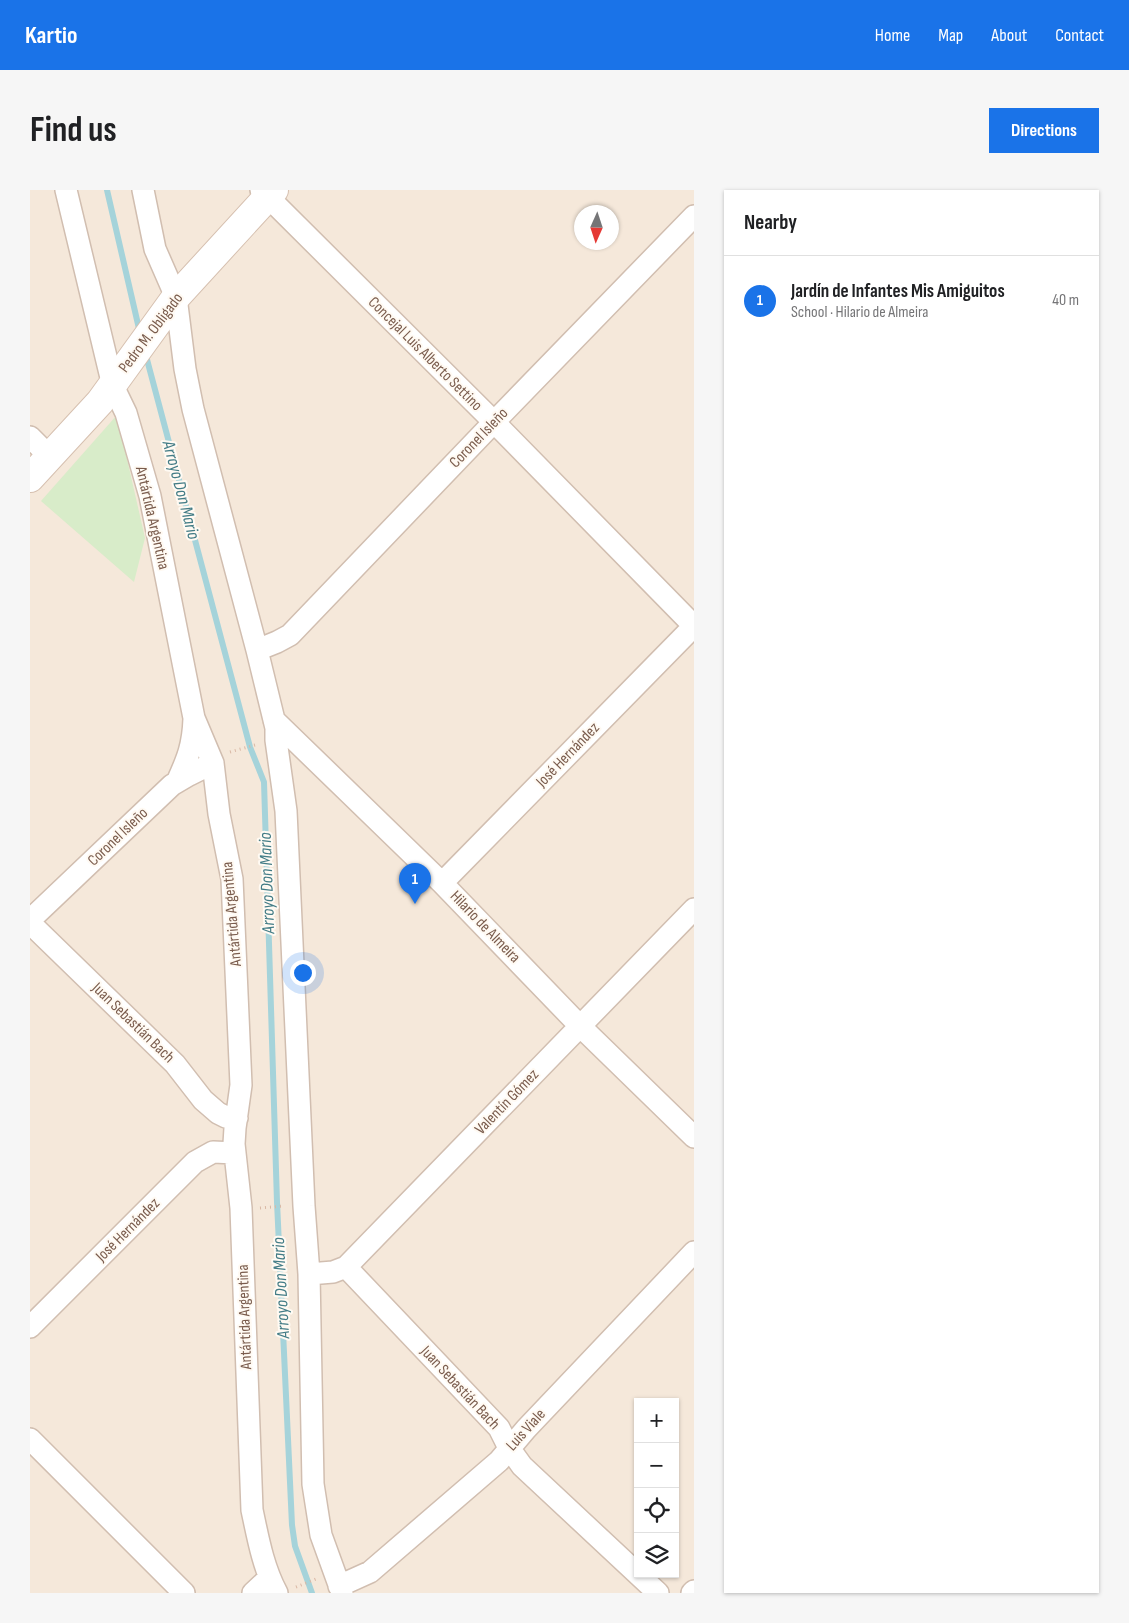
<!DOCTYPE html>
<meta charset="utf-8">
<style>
body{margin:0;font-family:"Sofia Sans Condensed",sans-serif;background:#f6f6f6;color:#202124}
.controls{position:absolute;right:15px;bottom:15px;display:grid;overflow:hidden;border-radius:0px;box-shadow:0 1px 4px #0004}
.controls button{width:45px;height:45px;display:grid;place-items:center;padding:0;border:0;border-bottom:1px solid #e0e0e0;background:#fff;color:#202124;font:25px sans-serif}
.compass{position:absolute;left:544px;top:15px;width:45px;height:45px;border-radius:50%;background:#fff;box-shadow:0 1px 4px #0004;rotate:183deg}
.you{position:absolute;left:272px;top:782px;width:18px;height:18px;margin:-12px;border:4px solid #fff;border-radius:50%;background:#1a73e8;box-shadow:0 0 0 8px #1a73e833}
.badge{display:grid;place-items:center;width:32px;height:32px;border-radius:50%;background:#1a73e8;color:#fff;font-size:16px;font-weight:700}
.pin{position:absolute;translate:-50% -41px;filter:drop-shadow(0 1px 2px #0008)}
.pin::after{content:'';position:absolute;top:26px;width:18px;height:15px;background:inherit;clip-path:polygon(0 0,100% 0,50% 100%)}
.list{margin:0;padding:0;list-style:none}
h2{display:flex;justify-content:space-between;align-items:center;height:65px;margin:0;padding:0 20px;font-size:21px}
h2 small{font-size:16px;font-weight:400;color:#757577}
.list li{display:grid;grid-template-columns:32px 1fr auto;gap:15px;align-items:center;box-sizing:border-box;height:90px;padding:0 20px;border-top:1px solid #e0e0e0}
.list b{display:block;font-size:19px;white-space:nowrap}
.list p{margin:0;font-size:16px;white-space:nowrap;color:#757577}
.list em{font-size:16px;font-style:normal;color:#757577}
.icon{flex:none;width:28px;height:28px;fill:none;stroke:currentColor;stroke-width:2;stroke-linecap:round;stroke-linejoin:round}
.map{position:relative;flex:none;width:664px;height:1403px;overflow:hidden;border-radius:0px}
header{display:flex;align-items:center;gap:30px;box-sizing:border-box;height:70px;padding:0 25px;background:#1a73e8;color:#fff}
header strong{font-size:24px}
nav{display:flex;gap:28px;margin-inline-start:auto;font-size:18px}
.intro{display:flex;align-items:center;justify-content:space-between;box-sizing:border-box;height:120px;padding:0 30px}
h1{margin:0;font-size:35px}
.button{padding:12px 22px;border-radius:0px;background:#1a73e8;color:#fff;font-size:18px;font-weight:700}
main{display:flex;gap:30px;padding:0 30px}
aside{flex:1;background:#fff;border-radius:0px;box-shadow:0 1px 4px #0004}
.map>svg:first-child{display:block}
.residential{fill:#f5e8da;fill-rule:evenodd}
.green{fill:#d8ecc9}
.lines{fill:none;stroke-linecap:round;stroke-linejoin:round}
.stream{stroke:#a5d3da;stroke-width:6}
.street-casing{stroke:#d1beb0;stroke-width:24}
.secondary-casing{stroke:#d6c0b0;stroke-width:30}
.path{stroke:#d9b8a5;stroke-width:3;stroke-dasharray:1 4;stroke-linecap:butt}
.street{stroke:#fff;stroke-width:21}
.secondary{stroke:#fff;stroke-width:28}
.labels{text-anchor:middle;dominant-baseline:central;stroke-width:4;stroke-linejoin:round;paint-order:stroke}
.street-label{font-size:16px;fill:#7a5c4d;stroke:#fffaf3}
.water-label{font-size:18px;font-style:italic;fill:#437c86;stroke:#fffaf3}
</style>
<header>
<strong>Kartio</strong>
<nav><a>Home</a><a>Map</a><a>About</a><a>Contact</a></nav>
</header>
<div class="intro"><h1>Find us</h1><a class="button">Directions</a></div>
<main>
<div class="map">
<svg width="664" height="1403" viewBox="0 0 664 1403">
<rect width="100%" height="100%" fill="#fdf6ec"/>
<path class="residential" d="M0,0H664V1403H0ZM552,22H582V52H552ZM608,1212H645V1384H608Z"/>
<path class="green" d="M87,225L115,348L104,392L11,311Z"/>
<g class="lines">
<path class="stream" d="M77,0L110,143
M115,162L220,557L234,592L247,1012L262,1335L265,1356L282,1403"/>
<defs>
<path id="street" d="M36,0L83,196L96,223L120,306L164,528L183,573L189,624L202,689L211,895L205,938L204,954L211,1018L222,1320C228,1348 233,1377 247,1403
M113,0L125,59L146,107L155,179L163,219L227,460L246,538V550L256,621L274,1016L279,1084L283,1294L291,1345L312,1403
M231,0L464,232L664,436
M0,247L20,267
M227,460L247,452L260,445L464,232L664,26
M244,530L412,693L550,836L664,947
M147,592C158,568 163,555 164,529
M412,693L664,436
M0,730L142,595L159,585L183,573
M0,733L145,874L173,910L188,923L196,927L207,928
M316,1077L469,1238L479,1258L492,1276L628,1403
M279,1084L303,1082L316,1077L664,719
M0,1137L165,972L183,962L205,963
M0,1249L154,1403
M309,1396L340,1382L469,1271L496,1239L664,1062
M223,1403L239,1388
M662,1403L664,1401"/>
<path id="secondary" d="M0,288L70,212L146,107L244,0"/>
</defs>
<use href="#street" class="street-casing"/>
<use href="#secondary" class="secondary-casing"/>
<path class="path" d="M200,562L225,555
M230,1018L254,1016
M266,1397L286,1389"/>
<use href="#street" class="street"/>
<use href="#secondary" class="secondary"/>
</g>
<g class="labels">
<g class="street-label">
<text transform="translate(121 143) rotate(-53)">Pedro M. Obligado</text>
<text transform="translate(395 164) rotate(45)">Concejal Luis Alberto Settino</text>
<text transform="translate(449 248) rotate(-46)">Coronel Isleño</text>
<text transform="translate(122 328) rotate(77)">Antártida Argentina</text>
<text transform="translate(538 565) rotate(-46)">José Hernández</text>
<text transform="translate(88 647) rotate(-44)">Coronel Isleño</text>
<text transform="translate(202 724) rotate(-95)">Antártida Argentina</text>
<text transform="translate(455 737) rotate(46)">Hilario de Almeira</text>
<text transform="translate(103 833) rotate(44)">Juan Sebastián Bach</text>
<text transform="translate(477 912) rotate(-46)">Valentín Gómez</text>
<text transform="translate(98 1040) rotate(-45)">José Hernández</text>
<text transform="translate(215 1127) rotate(-92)">Antártida Argentina</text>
<text transform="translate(430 1198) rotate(47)">Juan Sebastián Bach</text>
<text transform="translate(496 1240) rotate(-48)">Luis Viale</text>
</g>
<g class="water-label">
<text transform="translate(151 300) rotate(75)">Arroyo Don Mario</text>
<text transform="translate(237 693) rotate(-92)">Arroyo Don Mario</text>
<text transform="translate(251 1098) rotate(-93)">Arroyo Don Mario</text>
</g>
</g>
</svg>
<div class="controls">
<button>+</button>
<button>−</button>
<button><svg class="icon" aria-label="locate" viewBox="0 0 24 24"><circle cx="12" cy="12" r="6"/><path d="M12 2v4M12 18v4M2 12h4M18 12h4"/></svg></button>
<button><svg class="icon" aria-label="layers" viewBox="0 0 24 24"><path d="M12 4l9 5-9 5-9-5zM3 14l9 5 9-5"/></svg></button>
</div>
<svg class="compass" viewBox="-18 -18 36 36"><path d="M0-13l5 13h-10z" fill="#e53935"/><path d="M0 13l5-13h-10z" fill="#757577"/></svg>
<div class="you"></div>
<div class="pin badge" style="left:385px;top:714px">1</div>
</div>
<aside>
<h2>Nearby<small></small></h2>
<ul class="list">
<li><span class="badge">1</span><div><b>Jardín de Infantes Mis Amiguitos</b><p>School · Hilario de Almeira</p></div><em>40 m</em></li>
</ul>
</aside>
</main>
